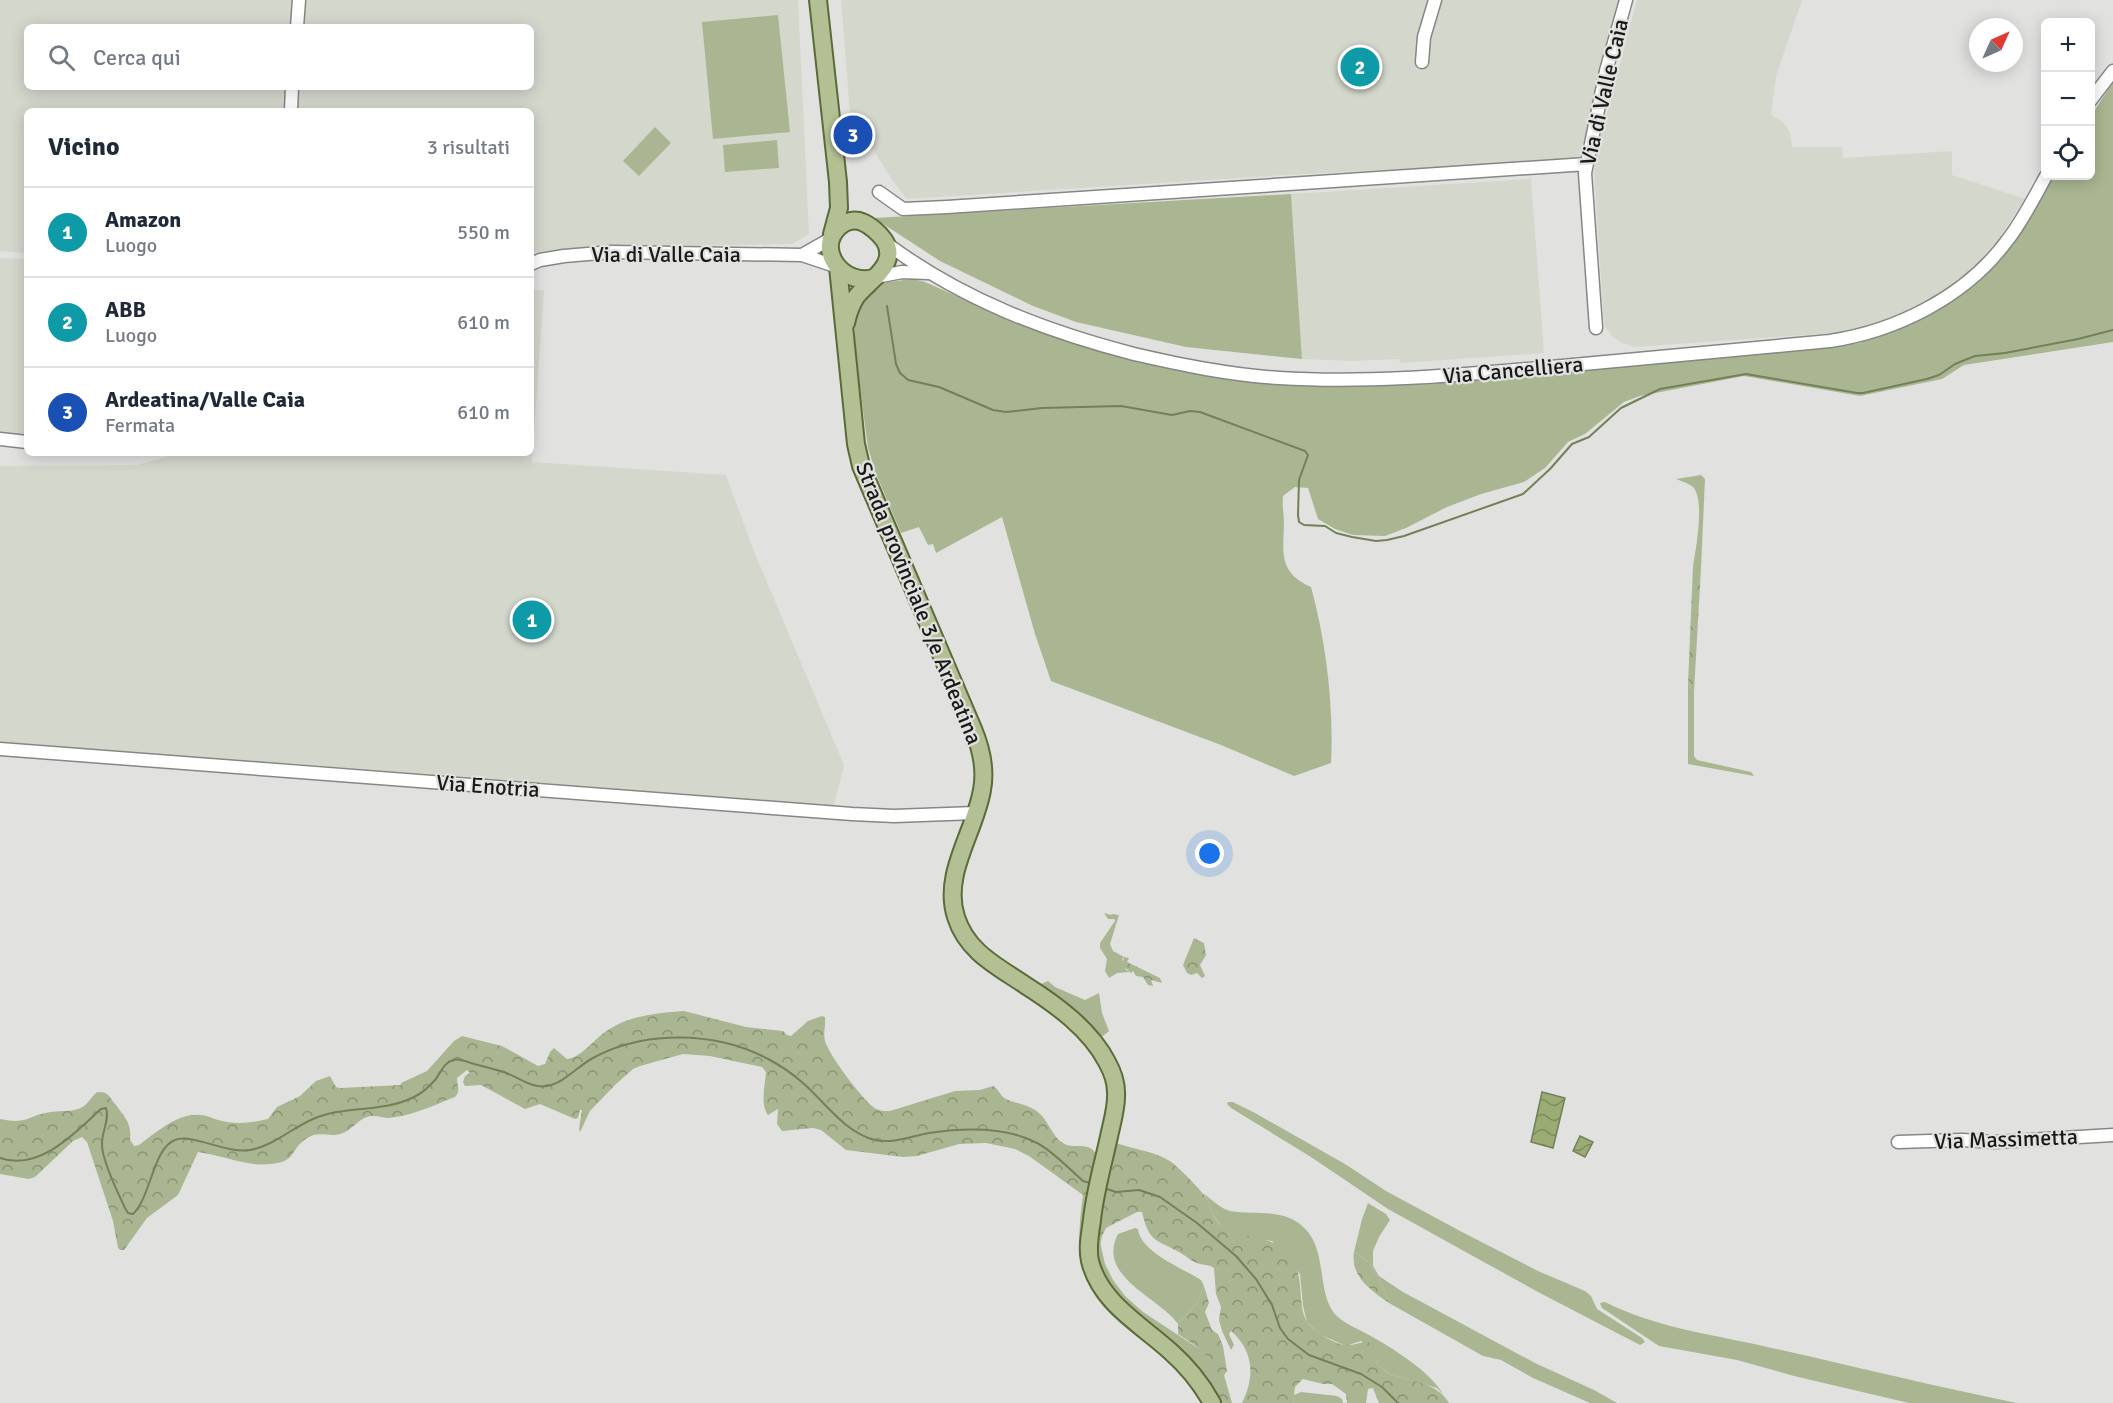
<!DOCTYPE html>
<html lang="it">
<meta charset="utf-8">
<style>
body{margin:0;font-family:Signika,sans-serif;background:#f6f6f7;color:#1f2937}
.controls{position:absolute;right:18px;top:18px;display:grid;overflow:hidden;border-radius:9px;box-shadow:0 3px 15px #0003}
.controls button{width:54px;height:54px;display:grid;place-items:center;padding:0;border:0;border-bottom:2px solid #e0e1e3;background:#fff;color:#1f2937;font:30px sans-serif}
.compass{position:absolute;left:1969px;top:18px;width:54px;height:54px;border-radius:50%;background:#fff;box-shadow:0 3px 15px #0003;rotate:45deg}
.you{position:absolute;left:1210px;top:854px;width:21px;height:21px;margin:-15px;border:4px solid #fff;border-radius:50%;background:#1a73e8;box-shadow:0 0 0 9px #1a73e833}
.badge{display:grid;place-items:center;width:39px;height:39px;border-radius:50%;background:#4d5ed3;color:#fff;font-size:20px;font-weight:700}
.pin{position:absolute;translate:-50% -50%;border:3px solid #fff;box-shadow:0 2px 6px #0006}
.list{margin:0;padding:0;list-style:none}
h2{display:flex;justify-content:space-between;align-items:center;height:78px;margin:0;padding:0 24px;font-size:26px}
h2 small{font-size:20px;font-weight:400;color:#747a83}
.list li{display:grid;grid-template-columns:39px 1fr auto;gap:18px;align-items:center;box-sizing:border-box;height:90px;padding:0 24px;border-top:2px solid #e0e1e3}
.list b{display:block;font-size:22px;white-space:nowrap}
.list p{margin:0;font-size:20px;white-space:nowrap;color:#747a83}
.list em{font-size:20px;font-style:normal;color:#747a83}
.icon{flex:none;width:33px;height:33px;fill:none;stroke:currentColor;stroke-width:2;stroke-linecap:round;stroke-linejoin:round}
.map{position:relative;flex:none;width:2113px;height:1403px;overflow:hidden}
.search{position:absolute;background:#fff;box-shadow:0 3px 15px #0003;left:24px;top:24px;width:510px;height:66px;display:flex;align-items:center;gap:15px;box-sizing:border-box;padding:0 21px;border-radius:9px;color:#747a83;font-size:22px}
.panel{position:absolute;background:#fff;box-shadow:0 3px 15px #0003;left:24px;top:108px;width:510px;height:348px;border-radius:9px}
.map>svg:first-child{display:block}
.built{fill:#d3d7cc;fill-rule:evenodd}
.green{fill:#aab691}
.forest{fill:url(#forest-crowns)}
.water{fill:url(#water-waves);stroke:#738058;stroke-width:1.5}
.lines{fill:none;stroke-linecap:round;stroke-linejoin:round}
.stream{stroke:#738058;stroke-width:2}
.minor-casing{stroke:#868784;stroke-width:15}
.major-casing{stroke:#5c6a39;stroke-width:20}
.minor{stroke:#fff;stroke-width:12}
.major{stroke:#b3c093;stroke-width:16}
.labels{text-anchor:middle;dominant-baseline:central;stroke-width:4.5;stroke-linejoin:round;paint-order:stroke}
.street-label{font-size:22px;fill:#181918;stroke:#e1e2df}
</style>
<div class="map">
<svg width="2113" height="1403" viewBox="0 0 2113 1403">
<defs>
<pattern id="forest-crowns" width="20" height="18" patternUnits="userSpaceOnUse" patternTransform="scale(1.5)"><rect width="20" height="18" fill="#aab691"/><path d="M2 6a3 3 0 1 1 6 0M12 15a3 3 0 1 1 6 0" fill="none" stroke="#899375"/></pattern>
<pattern id="water-waves" width="16" height="10" patternUnits="userSpaceOnUse" patternTransform="scale(1.5)"><rect width="16" height="10" fill="#9aac74"/><path d="M0 5q4-4 8 0t8 0" fill="none" stroke="#7d8b5e"/></pattern>
</defs>
<rect width="100%" height="100%" fill="#e1e2df"/>
<path class="built" d="M0,0H798L809,234L792,244L609,247L561,249L531,253V111H27V253L0,251ZM27,27H531V87H27Z
M841,0H1621L1583,154L1574,160L1286,175L907,199L893,181L850,113Z
M1637,0H1802L1776,76L1771,115L1783,122L1790,133L1792,147H1842L1843,158L1952,151V175L2025,199L1998,240L1967,274L1945,290L1918,306L1880,322L1846,332L1634,347L1620,342L1612,336L1604,325L1594,173L1596,154Z
M1531,179L1544,353L1400,363L1399,359L1352,361L1302,359L1291,194Z
M0,258L27,259V435L0,433Z
M531,290H544L532,462L726,475L753,549L844,765L833,809L640,792L0,743V466L137,465L179,453H531Z"/>
<path class="green" d="M778,15L790,132L713,139L702,22Z
M2113,82V342L1964,365L1942,379L1860,396L1744,376L1640,396L1624,402L1585,434L1568,442L1545,468L1524,482L1481,494L1447,507L1406,528L1385,536L1353,535L1335,529L1318,519L1308,488L1295,487L1283,496C1282,506 1284,515 1284,524C1283,555 1279,572 1311,587C1326,641 1334,707 1331,763L1294,776L1221,745L1051,681L1035,634L1002,517L936,553L933,544L928,545L919,527L901,533L876,474L868,448L854,343L855,319L864,298L880,283L913,279L925,282L1034,330L1110,354L1180,369L1253,381L1323,386L1464,381L1788,352L1860,343L1981,280L2012,244L2054,176H2090L2091,116Z
M655,127L671,143L639,176L623,161Z
M777,140L779,168L725,172L723,145Z
M1291,194L1302,359L1186,347L1076,322L1033,306L940,261L874,218Z
M1701,475L1705,479L1701,568L1697,571L1693,566C1696,549 1705,499 1693,487C1688,483 1681,481 1676,479Z
M1688,684L1694,692V756L1697,760L1751,772L1754,776L1688,764Z
M1104,913L1111,915L1112,914L1119,915L1110,944L1113,951L1124,957L1122,959L1126,970L1130,972L1117,973L1109,978L1105,971L1107,959L1100,948V943L1115,921L1114,919H1108Z
M1048,981L1055,987L1085,1000L1099,993L1102,1013L1109,1031L1103,1036L1098,1035L1068,1003L1041,984Z
M1228,1102H1233L1255,1113L1345,1164L1386,1191L1460,1231L1538,1271L1585,1291L1591,1296L1597,1309L1642,1338L1645,1342L1640,1345L1538,1292L1388,1209L1311,1157L1231,1108L1227,1104Z
M1203,1193C1212,1200 1220,1208 1230,1211C1252,1215 1277,1209 1297,1222C1330,1244 1315,1288 1334,1313C1341,1322 1358,1329 1369,1335C1391,1347 1431,1372 1443,1394L1437,1388L1392,1375L1378,1366L1377,1358L1361,1341L1346,1346L1321,1335L1307,1322L1303,1306L1300,1274L1272,1241C1256,1238 1231,1237 1219,1223C1211,1214 1211,1203 1203,1193Z
M1083,1195L1090,1197L1087,1267L1187,1376C1171,1359 1152,1347 1133,1333C1078,1292 1074,1260 1083,1195Z
M1368,1203L1386,1214L1390,1220L1379,1237L1373,1251V1266L1379,1276L1403,1292L1535,1363L1594,1390L1617,1403H1590L1533,1378L1501,1360L1483,1356L1389,1303C1383,1284 1373,1262 1354,1252L1362,1219Z
M1095,1220L1105,1264L1113,1280L1125,1296L1143,1312L1204,1352L1213,1363L1217,1370L1206,1381L1118,1297L1104,1280L1093,1242Z
M1135,1228L1138,1229C1140,1252 1184,1269 1201,1280L1204,1286L1198,1302L1178,1324C1159,1297 1096,1277 1118,1234Z
M1605,1302C1654,1327 1710,1334 1763,1346C1848,1365 1932,1386 2017,1403H1909L1794,1376L1737,1360L1659,1346L1602,1308L1600,1303Z
M1301,1392L1337,1396L1342,1399L1343,1403H1293L1294,1395Z"/>
<path class="forest" d="M1693,566L1697,570L1701,568L1694,692L1688,684Z
M1194,938L1204,943L1206,955L1200,965L1205,976L1202,978L1197,973L1191,975L1187,973L1183,965Z
M1124,957L1129,958L1127,962L1160,978L1162,983L1151,980L1153,986L1148,985L1143,977L1136,976L1133,971L1131,973L1122,965Z
M684,1011L746,1027L783,1031L787,1035L791,1036L808,1021L822,1016L825,1017C826,1025 823,1033 825,1041C829,1055 860,1096 872,1106C878,1111 883,1111 890,1111L955,1091L980,1090L993,1086C999,1089 1000,1096 1006,1099C1017,1104 1031,1105 1040,1114C1050,1123 1053,1140 1067,1145C1076,1148 1092,1142 1096,1155C1098,1163 1091,1187 1090,1197L1083,1195L1029,1156L1015,1149L986,1143L959,1144L917,1156L903,1157L846,1150L821,1130L813,1128L782,1131L777,1124L778,1109L768,1115C760,1104 765,1086 766,1072L762,1067L710,1056L683,1054L640,1066L633,1069L615,1085L590,1111L580,1132L579,1129L582,1110H580L578,1118L575,1119L540,1104L525,1109L481,1085L465,1086L463,1082L465,1076L470,1073L467,1070L457,1078C457,1085 461,1091 455,1097C434,1105 412,1116 389,1118C381,1118 375,1114 367,1117C357,1120 352,1131 340,1134C330,1137 319,1131 309,1137C288,1149 299,1161 271,1164C247,1167 222,1155 198,1152L178,1195L147,1218L124,1250H120L118,1248L113,1221L87,1142L82,1137L73,1141L35,1177L29,1179L0,1174V1119C29,1125 28,1115 51,1112C62,1110 74,1113 84,1106C89,1102 92,1096 97,1092C109,1091 109,1097 116,1105C125,1118 132,1123 130,1140L134,1146L139,1145C156,1133 177,1113 200,1115C206,1115 212,1118 218,1120C235,1125 252,1123 268,1119L277,1107L300,1096L316,1081L330,1076L336,1087L340,1088L401,1085V1083L427,1071L454,1041L462,1036L502,1046L538,1066L545,1064L550,1052L554,1048L567,1059C581,1058 595,1038 608,1030C631,1015 658,1013 684,1011Z
M1116,1143C1133,1149 1153,1151 1168,1160C1177,1165 1197,1186 1204,1195C1212,1204 1212,1219 1222,1226C1244,1241 1274,1233 1291,1257C1306,1279 1296,1306 1308,1323C1310,1326 1315,1329 1318,1332C1323,1337 1339,1345 1346,1345C1362,1346 1364,1335 1380,1350L1377,1358L1378,1366C1383,1369 1389,1374 1395,1376C1415,1382 1437,1383 1449,1403H1379L1373,1388L1368,1389L1366,1403H1347L1346,1394L1332,1384H1323L1303,1379L1295,1387L1293,1403H1242C1255,1377 1254,1351 1231,1331L1229,1334L1234,1345L1231,1350L1222,1331L1219,1320L1221,1307L1216,1294L1214,1268C1208,1264 1206,1266 1200,1264C1192,1262 1186,1256 1179,1252C1155,1239 1149,1242 1142,1212H1137L1106,1228L1102,1236L1100,1246L1098,1244L1097,1233L1112,1144Z
M1354,1252C1373,1262 1383,1284 1389,1303C1372,1291 1350,1277 1354,1252Z
M1204,1286L1209,1303L1205,1312L1212,1330L1218,1334L1223,1346L1227,1371L1224,1375L1232,1403H1219L1206,1381L1211,1373L1216,1370C1209,1353 1193,1344 1178,1334V1324L1198,1302Z"/>
<path class="water" d="M1542,1092L1565,1098L1553,1148L1531,1142Z
M1580,1136L1593,1142L1585,1157L1573,1151Z"/>
<g class="lines">
<path class="stream" d="M887,306L896,364L900,373L908,380L939,387L993,410L1006,412L1042,408L1121,406L1172,415L1190,411L1200,412L1305,451L1308,455L1299,480L1298,515L1299,522L1304,525L1325,526L1336,533L1352,537L1376,541L1387,540L1404,536L1523,494L1550,469L1572,444L1589,437L1621,408L1660,389L1746,374L1857,393H1863L1927,379L1939,375L1955,364L1975,356L2005,353L2078,339L2113,330
M0,1158C39,1172 76,1132 101,1109L106,1108C110,1120 101,1133 102,1145C102,1161 118,1193 125,1208L128,1213L133,1214C151,1197 153,1148 175,1140C192,1133 226,1154 250,1150C273,1146 292,1128 313,1119C346,1105 382,1113 414,1097C422,1093 429,1087 435,1080C441,1073 443,1063 453,1060C460,1058 467,1062 474,1064C485,1067 495,1069 506,1073C518,1077 533,1089 547,1086C564,1083 578,1066 593,1058C633,1036 683,1033 726,1043C753,1049 783,1065 803,1083C826,1103 844,1132 875,1140C893,1144 912,1136 929,1133C963,1128 1005,1126 1037,1143C1054,1152 1068,1168 1083,1181L1090,1183
M1104,1188L1116,1192L1139,1190L1160,1197L1197,1223L1236,1256L1256,1279L1272,1305L1280,1328L1288,1339L1309,1355L1361,1374L1382,1387L1398,1403"/>
<defs>
<path id="minor" d="M297,27L299,0
M1422,62L1424,37L1435,0
M2090,101L2113,71
M291,111L292,87
M879,192L903,209L947,207L1587,164
M886,243C961,299 1045,331 1134,354C1182,365 1230,375 1279,378C1374,384 1468,374 1562,366C1651,358 1740,349 1830,341C1896,331 1965,297 2006,242C2022,222 2034,198 2046,176
M802,255L832,238
M531,264L540,260L564,256L612,252L802,255L838,267
M876,277L902,272L928,273
M1596,328L1585,173L1606,71L1626,0
M0,439L27,442
M0,749L852,814L894,816L975,813
M1898,1142L1962,1140L1995,1142L2113,1135"/>
<path id="major" d="M818,0L838,182L839,208L832,234
M838,267L856,444L861,466L973,729C981,748 986,769 982,790C975,832 942,874 956,917C967,952 997,966 1025,985C1055,1004 1090,1029 1107,1062C1112,1071 1116,1081 1116,1092C1117,1105 1113,1119 1110,1132C1104,1161 1095,1190 1092,1220C1090,1234 1087,1248 1090,1261C1100,1302 1140,1324 1170,1351C1187,1366 1201,1383 1212,1403
M846,323C848,314 851,305 856,297C868,281 900,264 884,240C879,233 870,225 862,222C855,219 846,221 840,226C813,249 845,289 876,277"/>
</defs>
<use href="#minor" class="minor-casing"/>
<use href="#major" class="major-casing"/>
<use href="#minor" class="minor"/>
<use href="#major" class="major"/>
</g>
<g class="labels">
<g class="street-label">
<text transform="translate(1604 92) rotate(-77)">Via di Valle Caia</text>
<text x="666" y="254">Via di Valle Caia</text>
<text transform="translate(1513 370) rotate(-5)">Via Cancelliera</text>
<text transform="translate(919 603) rotate(68)">Strada provinciale 3/e Ardeatina</text>
<text transform="translate(488 786) rotate(4)">Via Enotria</text>
<text transform="translate(2006 1139) rotate(-2)">Via Massimetta</text>
</g>
</g>
</svg>
<div class="controls">
<button>+</button>
<button>−</button>
<button><svg class="icon" aria-label="locate" viewBox="0 0 24 24"><circle cx="12" cy="12" r="6"/><path d="M12 2v4M12 18v4M2 12h4M18 12h4"/></svg></button>
</div>
<svg class="compass" viewBox="-18 -18 36 36"><path d="M0-13l5 13h-10z" fill="#e53935"/><path d="M0 13l5-13h-10z" fill="#747a83"/></svg>
<div class="you"></div>
<div class="pin badge" style="left:532px;top:620px;background:#0f9aa8">1</div>
<div class="pin badge" style="left:1360px;top:67px;background:#0f9aa8">2</div>
<div class="pin badge" style="left:853px;top:135px;background:#1a4fb4">3</div>
<div class="search"><svg class="icon" aria-label="search" viewBox="0 0 24 24"><circle cx="10" cy="10" r="6"/><path d="M15 15l6 6"/></svg>Cerca qui</div>
<section class="panel">
<h2>Vicino<small>3 risultati</small></h2>
<ul class="list">
<li><span class="badge" style="background:#0f9aa8">1</span><div><b>Amazon</b><p>Luogo</p></div><em>550 m</em></li>
<li><span class="badge" style="background:#0f9aa8">2</span><div><b>ABB</b><p>Luogo</p></div><em>610 m</em></li>
<li><span class="badge" style="background:#1a4fb4">3</span><div><b>Ardeatina/Valle Caia</b><p>Fermata</p></div><em>610 m</em></li>
</ul>
</section>
</div>
